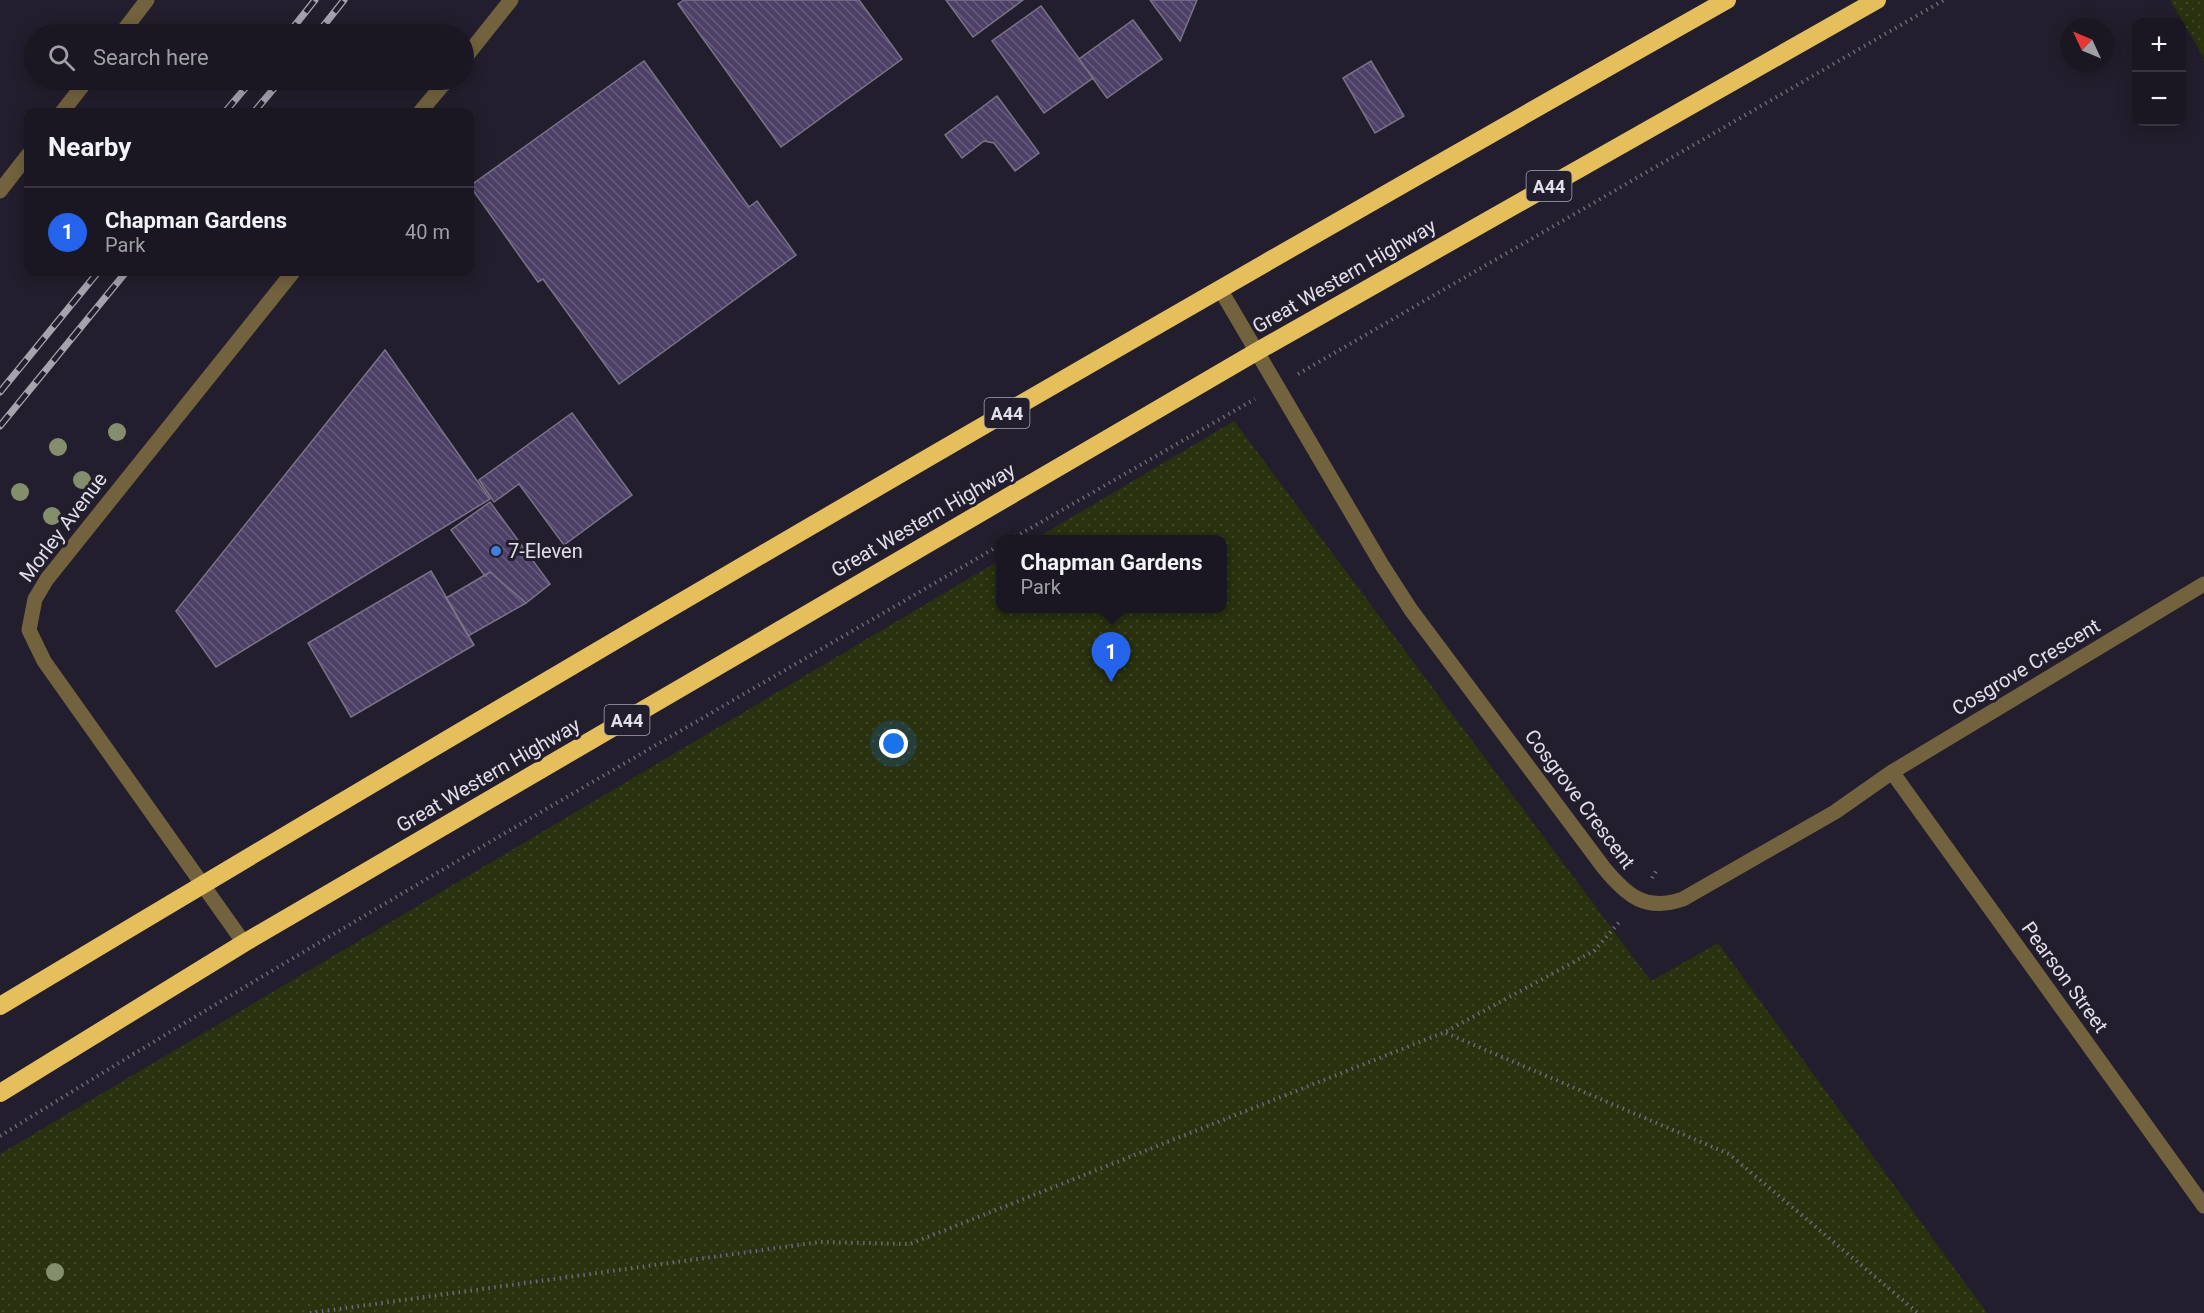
<!DOCTYPE html>
<meta charset="utf-8">
<style>
body{margin:0;font-family:Roboto,sans-serif;background:#27232f;color:#f1f3f6}
.controls{position:absolute;right:18px;top:18px;display:grid;overflow:hidden;border-radius:12px;box-shadow:0 3px 15px #0003}
.controls button{width:54px;height:54px;display:grid;place-items:center;padding:0;border:0;border-bottom:2px solid #383540;background:#1a1622;color:#f1f3f6;font:30px sans-serif}
.compass{position:absolute;left:2060px;top:18px;width:54px;height:54px;border-radius:50%;background:#1a1622;box-shadow:0 3px 15px #0003;rotate:314deg}
.you{position:absolute;left:894px;top:744px;width:21px;height:21px;margin:-15px;border:4px solid #fff;border-radius:50%;background:#1a73e8;box-shadow:0 0 0 9px #1a73e833}
.badge{display:grid;place-items:center;width:39px;height:39px;border-radius:50%;background:#2563eb;color:#fff;font-size:20px;font-weight:700}
.pin{position:absolute;translate:-50% -50px;filter:drop-shadow(0 2px 3px #0008)}
.pin::after{content:'';position:absolute;top:32px;width:21px;height:18px;background:inherit;clip-path:polygon(0 0,100% 0,50% 100%)}
.popup{position:absolute;left:996px;top:535px;width:231px;height:78px;box-sizing:border-box;display:grid;place-content:center;border-radius:12px;background:#1a1622;filter:drop-shadow(0 2px 4px #0005);font-size:20px;white-space:nowrap;color:#9f9fa5}
.popup b{font-size:22px;color:#f1f3f6}
.popup::after{content:'';position:absolute;left:50%;top:100%;margin-left:-12px;border:12px solid transparent;border-top-color:#1a1622}
.list{margin:0;padding:0;list-style:none}
h2{display:flex;justify-content:space-between;align-items:center;height:78px;margin:0;padding:0 24px;font-size:26px}
h2 small{font-size:20px;font-weight:400;color:#9f9fa5}
.list li{display:grid;grid-template-columns:39px 1fr auto;gap:18px;align-items:center;box-sizing:border-box;height:90px;padding:0 24px;border-top:2px solid #383540}
.list b{display:block;font-size:22px;white-space:nowrap}
.list p{margin:0;font-size:20px;white-space:nowrap;color:#9f9fa5}
.list em{font-size:20px;font-style:normal;color:#9f9fa5}
.icon{flex:none;width:33px;height:33px;fill:none;stroke:currentColor;stroke-width:2;stroke-linecap:round;stroke-linejoin:round}
.map{position:relative;flex:none;width:2204px;height:1313px;overflow:hidden}
.search{position:absolute;background:#1a1622;box-shadow:0 3px 15px #0003;left:24px;top:24px;width:450px;height:66px;display:flex;align-items:center;gap:15px;box-sizing:border-box;padding:0 21px;border-radius:33px;color:#9f9fa5;font-size:22px}
.panel{position:absolute;background:#1a1622;box-shadow:0 3px 15px #0003;left:24px;top:108px;width:450px;height:168px;border-radius:12px}
.map>svg:first-child{display:block}
.grass{fill:url(#grass-dots)}
.building{fill:url(#building-back-hatch);stroke:#797486;stroke-width:1.5}
.lines{fill:none;stroke-linecap:round;stroke-linejoin:round}
.path{stroke:#6c6976;stroke-width:4;stroke-dasharray:1.5 4.5;stroke-linecap:butt}
.minor{stroke:#72633e;stroke-width:15}
.highway{stroke:#e5bf5b;stroke-width:18}
.rail-casing{stroke:#a6a3af;stroke-width:7}
.rail{stroke:#221e2d;stroke-width:4.5;stroke-dasharray:14;stroke-linecap:butt}
.tree{fill:#848e6c}
.shop-dot{fill:#3f7fe0;stroke:#221e2d;stroke-width:2}
.labels{text-anchor:middle;dominant-baseline:central;stroke-width:6;stroke-linejoin:round;paint-order:stroke}
.shield{fill:#221e2d;stroke:#a8a5b1;stroke-width:1.5}
.shield-label{font-size:18px;font-weight:bold;fill:#e1dfe9}
.street-label{font-size:20px;fill:#e1dfe9;stroke:#221e2d}
.poi-label{font-size:20px;fill:#e1dfe9;stroke:#221e2d;text-anchor:start}
</style>
<div class="map">
<svg width="2204" height="1313" viewBox="0 0 2204 1313">
<defs>
<pattern id="grass-dots" width="8" height="8" patternUnits="userSpaceOnUse" patternTransform="scale(1.5)"><rect width="8" height="8" fill="#29310f"/><path d="M2 2h.1M6 6h.1" fill="none" stroke="#3e4526" stroke-width="1.8" stroke-linecap="round"/></pattern>
<pattern id="building-back-hatch" width="6" height="6" patternUnits="userSpaceOnUse" patternTransform="scale(1.5)"><rect width="6" height="6" fill="#4d4067"/><path d="M-1 5l2 2M0 0l6 6M5-1l2 2" fill="none" stroke="#665b7d"/></pattern>
</defs>
<rect width="100%" height="100%" fill="#221e2d"/>
<path class="grass" d="M2170,0H2204V58Z
M1234,421L1651,981L1718,943L1987,1313H0V1154L1000,560V608H1222V540L1035,539Z"/>
<path class="building" d="M684,0H859L902,59L781,147L678,4Z
M946,0H1023L973,37Z
M1150,0H1197L1180,41Z
M1041,6L1093,78L1044,113L992,41Z
M1133,20L1162,59L1107,98L1079,59Z
M644,61L749,207L757,201L796,255L619,384L543,279L538,282L470,186Z
M1371,61L1404,116L1375,133L1343,78Z
M997,96L1039,153L1015,171L994,143L984,141L962,158L945,135Z
M385,350L490,499L216,667L176,611Z
M572,413L632,495L564,545L519,484L494,502L479,480Z
M490,502L550,584L526,603L490,572L485,576L451,530Z
M431,571L474,645L351,717L308,643Z
M490,572L526,603L468,636L446,598Z"/>
<g class="lines">
<path class="path" d="M1298,374L1944,0
M1010,540L1255,399
M1652,878L1658,868
M1446,1033L1729,1154L1918,1313
M0,1136C329,932 666,740 1000,545
M310,1313L820,1242L910,1244L1445,1032L1594,951L1621,920"/>
<path class="minor" d="M121,34L147,0
M464,59L511,0
M62,112L87,80
M420,112L447,80
M0,191L28,155
M1220,289L1382,565L1411,610L1604,868C1627,896 1646,912 1683,899L1835,812L1892,772L2204,584
M1892,772L2204,1206
M244,943L44,661L29,630L35,599L47,579L293,272"/>
<path class="highway" d="M0,1006C571,663 1147,328 1727,0
M0,1093L244,943L1256,352L1877,0"/>
<defs>
<path id="rail" d="M288,34L315,0
M317,34L344,0
M225,112L252,80
M254,112L281,80
M0,392L98,272
M0,426L126,272"/>
</defs>
<use href="#rail" class="rail-casing"/>
<use href="#rail" class="rail"/>
</g>
<g class="tree">
<circle cx="117" cy="432" r="9"/>
<circle cx="58" cy="447" r="9"/>
<circle cx="82" cy="480" r="9"/>
<circle cx="20" cy="492" r="9"/>
<circle cx="52" cy="516" r="9"/>
<circle cx="55" cy="1272" r="9"/>
</g>
<circle class="shop-dot" cx="496" cy="551" r="6"/>
<g class="labels">
<g class="shield">
<rect x="1526.5" y="171" width="45" height="30" rx="4.5"/>
<rect x="984.5" y="398" width="45" height="30" rx="4.5"/>
<rect x="604.5" y="705" width="45" height="30" rx="4.5"/>
</g>
<g class="shield-label">
<text x="1549" y="186">A44</text>
<text x="1007" y="413">A44</text>
<text x="627" y="720">A44</text>
</g>
<g class="street-label">
<text transform="translate(1344 276) rotate(-30)">Great Western Highway</text>
<text transform="translate(923 520) rotate(-30)">Great Western Highway</text>
<text transform="translate(63 527) rotate(-53)">Morley Avenue</text>
<text transform="translate(2026 667) rotate(-31)">Cosgrove Crescent</text>
<text transform="translate(488 775) rotate(-30)">Great Western Highway</text>
<text transform="translate(1580 799) rotate(53)">Cosgrove Crescent</text>
<text transform="translate(2065 977) rotate(54)">Pearson Street</text>
</g>
<g class="poi-label">
<text x="508" y="551">7-Eleven</text>
</g>
</g>
</svg>
<div class="controls">
<button>+</button>
<button>−</button>
</div>
<svg class="compass" viewBox="-18 -18 36 36"><path d="M0-13l5 13h-10z" fill="#e53935"/><path d="M0 13l5-13h-10z" fill="#9f9fa5"/></svg>
<div class="you"></div>
<div class="pin badge" style="left:1111px;top:682px">1</div>
<div class="popup"><b>Chapman Gardens</b>Park</div>
<div class="search"><svg class="icon" aria-label="search" viewBox="0 0 24 24"><circle cx="10" cy="10" r="6"/><path d="M15 15l6 6"/></svg>Search here</div>
<section class="panel">
<h2>Nearby<small></small></h2>
<ul class="list">
<li><span class="badge">1</span><div><b>Chapman Gardens</b><p>Park</p></div><em>40 m</em></li>
</ul>
</section>
</div>
